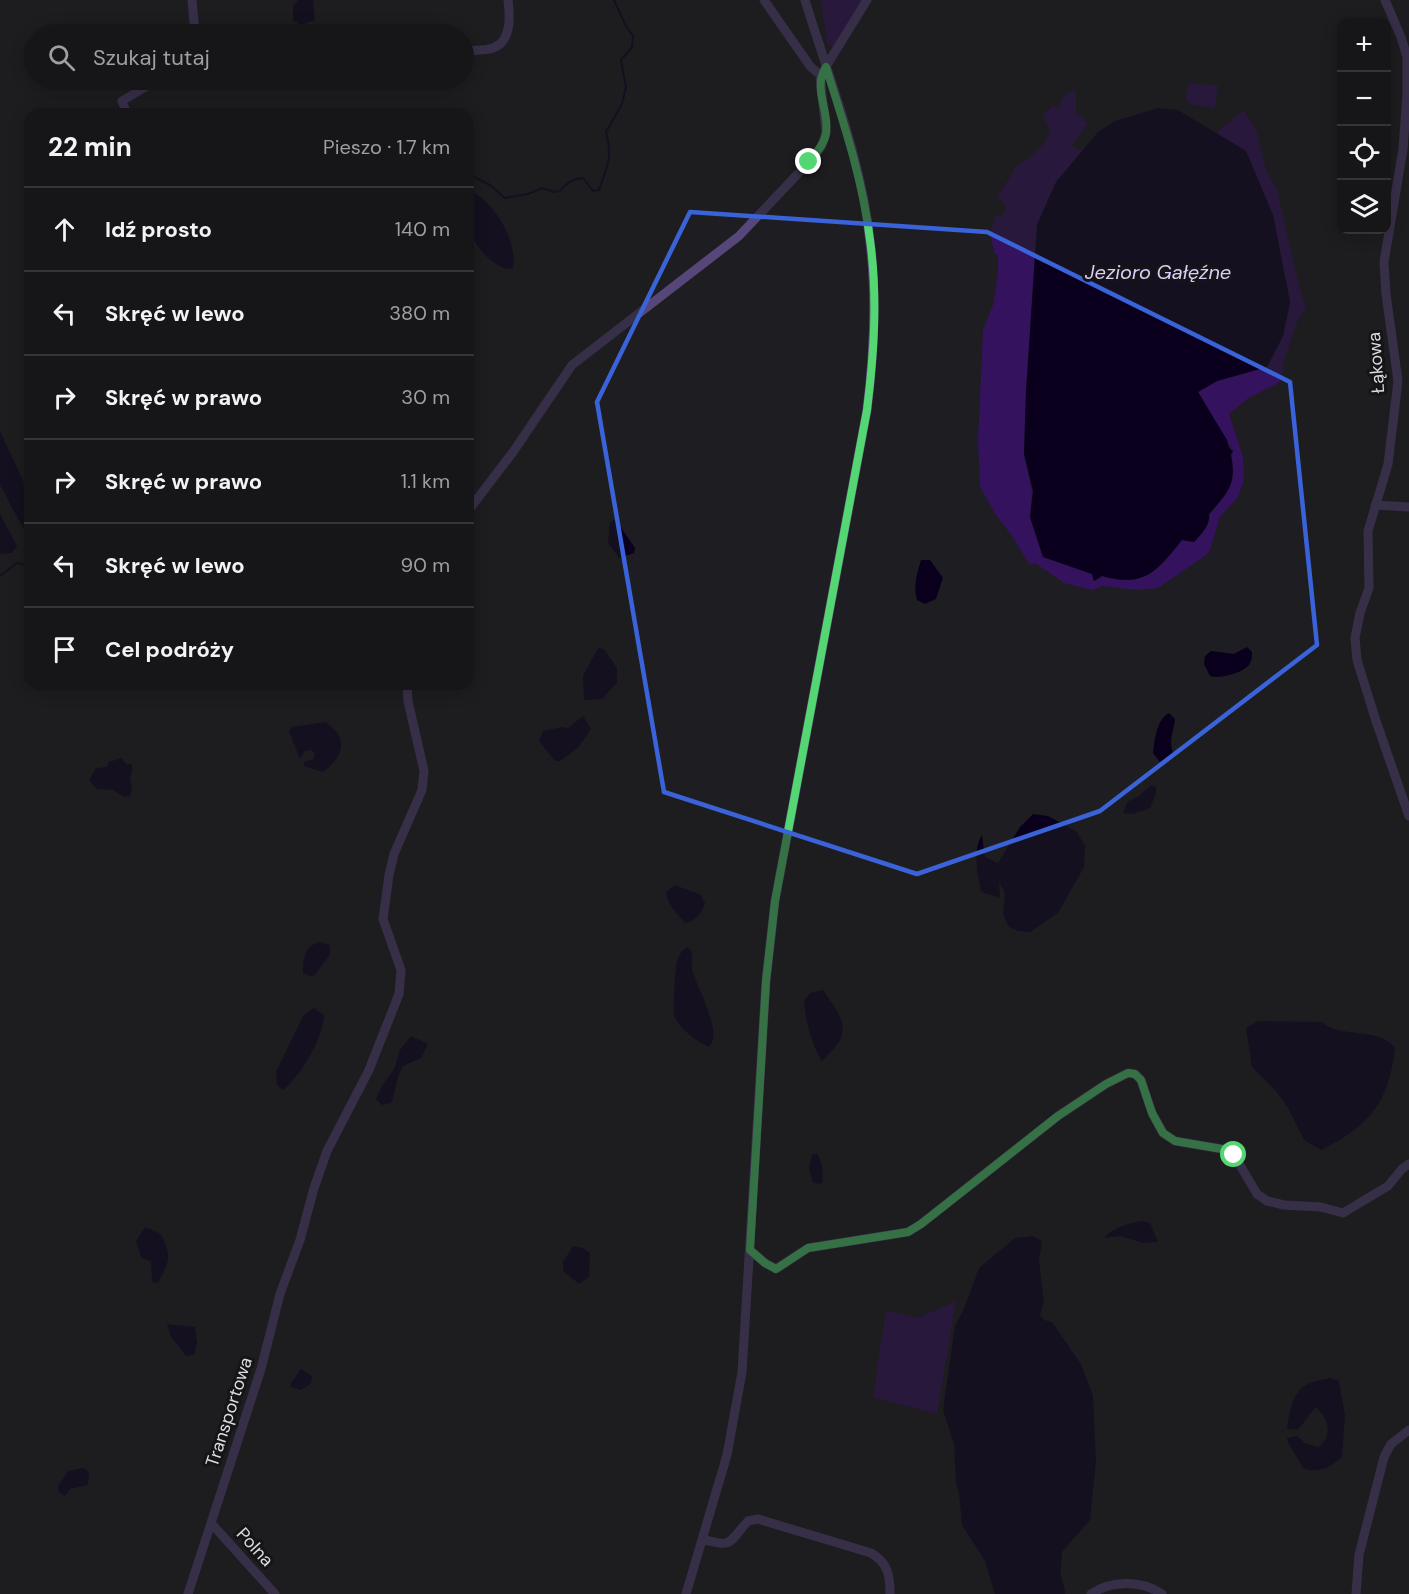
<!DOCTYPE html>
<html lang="pl">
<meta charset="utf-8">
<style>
body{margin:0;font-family:"DM Sans",sans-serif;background:#232326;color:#f1f3f6}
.controls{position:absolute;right:18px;top:18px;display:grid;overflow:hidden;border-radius:12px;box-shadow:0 3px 15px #0003}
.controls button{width:54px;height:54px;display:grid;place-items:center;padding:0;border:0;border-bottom:2px solid #353538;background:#161619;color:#f1f3f6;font:30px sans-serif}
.stop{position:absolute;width:18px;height:18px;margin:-14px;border:4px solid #54d672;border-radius:50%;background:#fff}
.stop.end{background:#54d672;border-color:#fff;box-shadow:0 2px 6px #0008}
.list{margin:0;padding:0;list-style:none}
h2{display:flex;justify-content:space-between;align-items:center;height:78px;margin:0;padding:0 24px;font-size:26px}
h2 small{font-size:20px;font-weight:400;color:#9e9fa2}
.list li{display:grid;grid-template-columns:39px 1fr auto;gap:18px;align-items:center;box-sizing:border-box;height:84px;padding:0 24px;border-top:2px solid #353538}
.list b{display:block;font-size:22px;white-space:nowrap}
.list em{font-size:20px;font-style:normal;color:#9e9fa2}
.icon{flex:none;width:33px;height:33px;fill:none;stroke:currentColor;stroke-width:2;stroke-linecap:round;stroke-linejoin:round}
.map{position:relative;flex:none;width:1409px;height:1594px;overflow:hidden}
.search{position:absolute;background:#161619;box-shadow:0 3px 15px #0003;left:24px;top:24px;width:450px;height:66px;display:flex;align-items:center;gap:15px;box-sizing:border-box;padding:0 21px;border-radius:33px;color:#9e9fa2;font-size:22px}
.panel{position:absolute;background:#161619;box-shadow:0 3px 15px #0003;left:24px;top:108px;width:450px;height:582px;border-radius:18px}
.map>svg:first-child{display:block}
.green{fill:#34125e}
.water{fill:#0a001e}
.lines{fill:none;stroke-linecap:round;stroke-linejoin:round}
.stream{stroke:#0a001e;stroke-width:2}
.minor{stroke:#574679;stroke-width:9}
.route{stroke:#54d672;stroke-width:8}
.marked{fill:none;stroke:#3a63d9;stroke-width:4.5;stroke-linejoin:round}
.labels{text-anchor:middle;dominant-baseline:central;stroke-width:6;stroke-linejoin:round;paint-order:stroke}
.street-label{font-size:18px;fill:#dcdbde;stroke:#151417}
.water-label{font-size:20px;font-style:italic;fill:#dbcefb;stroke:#151417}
</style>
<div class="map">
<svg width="1409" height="1594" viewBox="0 0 1409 1594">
<rect width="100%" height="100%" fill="#1e1d21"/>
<path class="green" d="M821,0H866L837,49L827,43Z
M1188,84L1218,85L1215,108L1189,104L1186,98Z
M1074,89L1076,92V112L1088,123L1071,146L1084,151L1056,182L1037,224L1026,391L1024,454L1032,491L1030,517L1043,557L1092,574L1094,581L1102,576C1145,588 1157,571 1182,540L1194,542C1202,533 1210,526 1210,514C1228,492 1237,485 1231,455L1233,451L1198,392L1217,381L1267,367L1283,336L1290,302L1273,215L1246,151L1216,133L1244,110L1257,133L1266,170L1277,189L1299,286L1306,307L1298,319L1283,364V376L1278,383L1247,399L1229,414L1243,457L1244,480L1238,497L1220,517L1209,553L1158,588L1136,590L1102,586L1092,590L1064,583L1035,563L1030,565L1012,536L996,515L980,487L978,440L983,330L993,305L998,273V255L995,254L990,234L995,216H1002L1006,207L1003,201L997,198L1017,165L1028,159L1043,144L1050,132L1043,114L1053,106L1059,109L1062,98Z
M956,1301L937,1414L873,1397L886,1310L918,1318Z"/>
<path class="water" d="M298,0H313L315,20L301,25L293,20V5Z
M1158,108L1178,110L1246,151L1273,215L1290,302L1283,336L1267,367L1217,381L1198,392L1227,440L1229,448L1233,451L1231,455C1237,485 1228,492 1209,514C1210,526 1202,533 1194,542L1182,540C1157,571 1145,588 1102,576L1094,581L1092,574L1043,557L1030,517L1033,491L1024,454L1026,392L1037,225L1056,182L1098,132L1115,121Z
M468,190C494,200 518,241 513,268L510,269C491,267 471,243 468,223C466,213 468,201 468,190Z
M0,431L30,496V541L0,485Z
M0,514L17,546L12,553L0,554Z
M615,519L635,548L634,553L619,558L608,543L610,522Z
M921,560H930L943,578L936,599L925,604L917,600C913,586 917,573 921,560Z
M1247,647L1252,652C1252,657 1252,662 1248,666C1240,674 1219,679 1210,676L1204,664L1205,656L1211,651L1234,654Z
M598,648L604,649L617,668V683L602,699L584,700L583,676Z
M1169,713L1175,719C1173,737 1168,737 1174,757L1160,762L1153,753C1155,740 1156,720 1169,713Z
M583,716L591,729L579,747L560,761H555L539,741L543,731L562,727L568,728Z
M326,722C330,726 337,731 339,736C347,750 333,765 323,772L304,766V762L313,759L315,753L311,750L305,751L300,759L289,731L291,727Z
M122,758L126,764H132V773L130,777L132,788L130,796L124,797L113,790L97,789L89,780L96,768L107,767L109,762Z
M1151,785L1156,787V793L1150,808L1133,814L1123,813L1127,802L1139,796Z
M1033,814L1048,816L1077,832L1085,846L1084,867L1058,913L1030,932L1018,931L1009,927L1003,914L1005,893L999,882L1000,898L981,892C978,875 972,850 982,835L985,857L998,863L1020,827Z
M675,885L701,895L705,903C701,914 697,920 685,923C676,912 668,906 666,892Z
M320,942L330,945V955L313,977L303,973C303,958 304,946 320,942Z
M687,947L691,950C693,957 691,963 692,969C696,987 724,1032 709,1047C696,1041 679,1029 674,1015C673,1011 675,968 677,962C678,955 682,951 687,947Z
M823,990C845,1022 854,1032 822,1061C812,1046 805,1019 804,1001L810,993Z
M314,1008L324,1015C323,1038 301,1076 283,1090L277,1085L276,1072L303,1016Z
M1258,1021L1322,1022C1343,1040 1376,1025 1395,1048C1389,1102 1370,1126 1321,1150L1304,1140L1288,1108L1276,1091L1252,1067L1246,1028Z
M411,1036L428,1044L421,1058L403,1066C395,1080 397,1089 391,1103L382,1105L376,1099L382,1086L394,1069L400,1050Z
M812,1154H817C822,1161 824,1174 822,1183L818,1184L813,1182L809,1169Z
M1143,1221L1150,1223L1158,1242L1143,1243L1121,1236L1104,1238C1113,1227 1129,1223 1143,1221Z
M145,1227L161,1234C172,1258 170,1260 158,1283L152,1282L151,1262L141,1257L136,1241Z
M1032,1236L1042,1241L1039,1261L1044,1301L1040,1315L1044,1320L1052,1322L1081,1364L1093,1395L1096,1462L1090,1520L1062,1552C1062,1559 1060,1567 1061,1573C1061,1581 1065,1586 1065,1594H995L985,1561L962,1525L959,1493L956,1483L954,1444L943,1410L955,1326L964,1309L979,1268L1015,1238Z
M573,1246L583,1248L590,1253L589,1277L579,1284L563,1271V1262Z
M167,1324L195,1327L197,1343L194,1355L186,1356L171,1337Z
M301,1369L312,1376L311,1384L300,1390L291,1387V1383Z
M1330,1378L1339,1381L1345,1416L1342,1457C1331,1467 1320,1473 1304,1469L1288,1443L1287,1438L1297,1436L1305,1443L1318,1447C1334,1434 1328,1419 1316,1407C1309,1414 1305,1423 1297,1430L1287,1429C1289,1414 1292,1393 1306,1385C1313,1381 1323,1380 1330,1378Z
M84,1468L89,1472L88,1485L70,1489L65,1496L59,1492L58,1486L68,1471Z"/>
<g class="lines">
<path class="stream" d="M468,174L490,185L505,198L528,194L542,188L554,192L560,191C567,183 572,179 583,178L593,191L599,190C607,165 613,160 606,132L622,104L626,87L621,60L632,47L633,36L626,26L614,0
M0,576L17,563L30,565"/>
<path class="minor" d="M192,0L195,34
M764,0L810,66L820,75
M1385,0L1401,37L1407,57V94L1403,149L1384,262L1386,294L1398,381L1388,464L1368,531L1369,588L1360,613L1355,638L1357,660L1376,721L1409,816
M464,51C472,50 485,51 493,48C512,41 510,16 508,0
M825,68L867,0
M127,114L122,101L157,80
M1375,505L1409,507
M468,511L513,452L572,365L739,236L809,162L821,147L826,133L820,75
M750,1250L765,1263L776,1269L808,1248L908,1232L921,1224L1058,1116L1106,1084L1128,1073L1135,1074L1141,1080L1152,1113L1163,1133L1175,1141L1228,1150L1234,1155L1257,1194L1267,1201L1284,1205L1321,1207L1343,1213L1388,1186L1402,1169L1409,1164
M211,1523L275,1594
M703,1539C734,1549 729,1541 748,1521L758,1519L871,1553C888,1563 890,1575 890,1594
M188,1594L261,1369L280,1294L300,1240L314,1188L327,1151L369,1070L399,994L401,970L383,919L389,875L394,854L422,790L424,771L408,701L407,684
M686,1594L727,1455L742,1372L766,981L775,901L867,410C874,354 877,298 870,242C862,159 829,79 805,0
M1091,1594C1111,1580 1142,1580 1162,1594
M1356,1594L1359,1555L1384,1457L1391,1444L1409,1430"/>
</g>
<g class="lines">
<path class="route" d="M809,162C815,154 825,144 826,133C830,111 812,89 826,67C844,124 863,181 870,240C878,297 874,354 867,410L775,901L766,981L750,1250L765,1263L776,1269L808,1248L908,1232L921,1224L1058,1116L1106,1084L1128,1073L1135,1074L1141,1080L1152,1113L1163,1133L1175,1141L1228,1150L1234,1155"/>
</g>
<path d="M0 0H1409V1594H0ZM690,212L987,232L1290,382L1317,645L1100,811L917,874L664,792L597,402Z" fill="#1e1d21" fill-opacity=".55" fill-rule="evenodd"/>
<path class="marked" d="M690,212L987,232L1290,382L1317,645L1100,811L917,874L664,792L597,402Z"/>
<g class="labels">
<g class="street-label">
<text transform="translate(1376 363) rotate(-94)">Łąkowa</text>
<text transform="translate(229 1412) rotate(-72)">Transportowa</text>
<text transform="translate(255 1547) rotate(48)">Polna</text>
</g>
<g class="water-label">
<text x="1158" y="272">Jezioro Gałęźne</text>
</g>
</g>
</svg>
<div class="controls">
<button>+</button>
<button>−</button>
<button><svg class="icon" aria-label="locate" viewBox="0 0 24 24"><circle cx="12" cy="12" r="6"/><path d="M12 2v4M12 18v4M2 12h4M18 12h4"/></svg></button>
<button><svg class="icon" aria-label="layers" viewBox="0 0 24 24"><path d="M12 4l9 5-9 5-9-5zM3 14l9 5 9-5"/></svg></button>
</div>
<div class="stop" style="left:1234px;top:1155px"></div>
<div class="stop end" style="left:809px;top:162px"></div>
<div class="search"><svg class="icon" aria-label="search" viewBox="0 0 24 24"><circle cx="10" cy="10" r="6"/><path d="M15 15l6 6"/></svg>Szukaj tutaj</div>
<section class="panel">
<h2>22 min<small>Pieszo · 1.7 km</small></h2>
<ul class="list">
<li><svg class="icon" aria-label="ahead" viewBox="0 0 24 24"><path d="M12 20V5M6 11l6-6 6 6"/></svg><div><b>Idź prosto</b></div><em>140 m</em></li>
<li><svg class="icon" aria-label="left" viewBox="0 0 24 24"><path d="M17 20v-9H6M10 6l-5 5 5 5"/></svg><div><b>Skręć w lewo</b></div><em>380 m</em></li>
<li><svg class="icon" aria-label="right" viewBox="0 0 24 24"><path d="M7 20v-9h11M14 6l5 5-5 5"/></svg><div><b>Skręć w prawo</b></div><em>30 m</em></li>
<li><svg class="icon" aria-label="right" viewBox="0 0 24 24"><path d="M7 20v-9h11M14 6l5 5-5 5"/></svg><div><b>Skręć w prawo</b></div><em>1.1 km</em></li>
<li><svg class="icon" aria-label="left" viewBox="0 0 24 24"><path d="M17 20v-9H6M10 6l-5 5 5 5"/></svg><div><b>Skręć w lewo</b></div><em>90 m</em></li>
<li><svg class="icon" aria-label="arrive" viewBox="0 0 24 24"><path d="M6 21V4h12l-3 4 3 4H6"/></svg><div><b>Cel podróży</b></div></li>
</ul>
</section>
</div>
